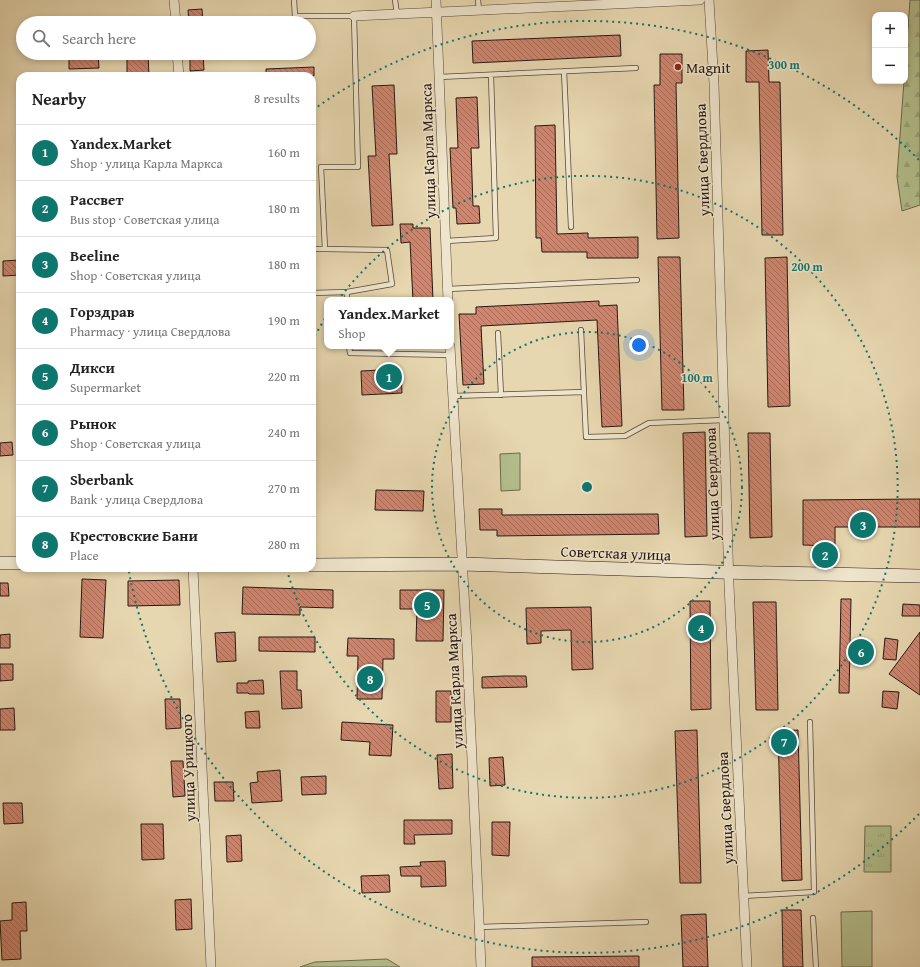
<!DOCTYPE html>
<meta charset="utf-8">
<style>
body{margin:0;font-family:"Gentium Book Plus",serif;background:#f2f2f2;color:#222}
.controls{position:absolute;right:12px;top:12px;display:grid;overflow:hidden;border-radius:8px;box-shadow:0 2px 6px #0003}
.controls button{width:36px;height:36px;display:grid;place-items:center;padding:0;border:0;border-bottom:1px solid #e0e0e0;background:#fff;color:#222;font:20px sans-serif}
.you{position:absolute;left:639px;top:345px;width:14px;height:14px;margin:-10px;border:3px solid #fff;border-radius:50%;background:#1a73e8;box-shadow:0 0 0 6px #1a73e833}
.badge{display:grid;place-items:center;width:26px;height:26px;border-radius:50%;background:#0f766e;color:#fff;font-size:13px;font-weight:700}
.pin{position:absolute;translate:-50% -50%;border:2px solid #fff;box-shadow:0 1px 4px #0006}
.popup{position:absolute;left:324px;top:297px;width:130px;height:52px;box-sizing:border-box;display:grid;place-content:center;border-radius:8px;background:#fff;filter:drop-shadow(0 1px 3px #0005);font-size:13px;white-space:nowrap;color:#767676}
.popup b{font-size:15px;color:#222}
.popup::after{content:'';position:absolute;left:50%;top:100%;margin-left:-8px;border:8px solid transparent;border-top-color:#fff}
.list{margin:0;padding:0;list-style:none}
h2{display:flex;justify-content:space-between;align-items:center;height:52px;margin:0;padding:0 16px;font-size:17px}
h2 small{font-size:13px;font-weight:400;color:#767676}
.list li{display:grid;grid-template-columns:26px 1fr auto;gap:12px;align-items:center;box-sizing:border-box;height:56px;padding:0 16px;border-top:1px solid #e0e0e0}
.list b{display:block;font-size:15px;white-space:nowrap}
.list p{margin:0;font-size:13px;white-space:nowrap;color:#767676}
.list em{font-size:13px;font-style:normal;color:#767676}
.icon{flex:none;width:22px;height:22px;fill:none;stroke:currentColor;stroke-width:2;stroke-linecap:round;stroke-linejoin:round}
.map{position:relative;flex:none;width:920px;height:967px;overflow:hidden}
.search{position:absolute;background:#fff;box-shadow:0 2px 6px #0003;left:16px;top:16px;width:300px;height:44px;display:flex;align-items:center;gap:10px;box-sizing:border-box;padding:0 14px;border-radius:22px;color:#767676;font-size:15px}
.panel{position:absolute;background:#fff;box-shadow:0 2px 6px #0003;left:16px;top:72px;width:300px;height:500px;border-radius:12px}
.map>svg:first-child{display:block}
.grass{fill:url(#grass-tufts);stroke:#6d6b4f}
.forest{fill:url(#forest-firs);stroke:#6d6b4f}
.garden{fill:#b3bf8d;stroke:#6d6b4f}
.building{fill:url(#building-back-hatch);stroke:#271711}
.lines{fill:none;stroke-linecap:round;stroke-linejoin:round}
.lane-casing{stroke:#574739;stroke-width:6}
.street-casing{stroke:#574739;stroke-width:10}
.secondary-casing{stroke:#271711;stroke-width:14}
.lane{stroke:#efe5cc;stroke-width:4.5}
.street{stroke:#efe5cc;stroke-width:9}
.secondary{stroke:#efe5cc;stroke-width:13}
.ring{fill:none;stroke:#0f766e;stroke-width:2;stroke-dasharray:2 4}
.poi-dot{fill:#8f2418;stroke:#efe5cc;stroke-width:1.5}
.labels{text-anchor:middle;dominant-baseline:central;stroke-width:3;stroke-linejoin:round;paint-order:stroke}
.poi-label{font-size:15px;fill:#271711;stroke:#efe5cc;text-anchor:start}
.street-label{font-size:15px;fill:#271711;stroke:#efe5cc}
.centre{fill:#0f766e;stroke:#efe5cc;stroke-width:2}
.ring-label{font-size:12px;text-anchor:middle;font-weight:bold;fill:#0f766e;stroke:#efe5cc;stroke-width:3;stroke-linejoin:round;paint-order:stroke}
</style>
<div class="map">
<svg width="920" height="967" viewBox="0 0 920 967">
<defs>
<pattern id="grass-tufts" width="24" height="20" patternUnits="userSpaceOnUse"><rect width="24" height="20" fill="#b3bf8d"/><path d="M3 7l-1-3M5 7V3M7 7l1-3M15 17l-1-3M17 17v-4M19 17l1-3" fill="none" stroke="#9aa379"/></pattern>
<pattern id="forest-firs" width="22" height="20" patternUnits="userSpaceOnUse"><rect width="22" height="20" fill="#b3bf8d"/><path d="M5 1l3.5 6h-7zM16 11l3.5 6h-7z" fill="#9aa379"/></pattern>
<pattern id="building-back-hatch" width="6" height="6" patternUnits="userSpaceOnUse"><rect width="6" height="6" fill="#cf856e"/><path d="M-1 5l2 2M0 0l6 6M5-1l2 2" fill="none" stroke="#a86c59"/></pattern>
</defs>
<rect width="100%" height="100%" fill="#e7d7b0"/>
<filter id="stains"><feTurbulence type="fractalNoise" baseFrequency=".005" numOctaves="4"/><feColorMatrix values="0 0 0 0 .2 0 0 0 0 .09 0 0 0 0 .02 0 0 0 .5 -.17"/></filter>
<radialGradient id="worn" r=".72"><stop offset=".6" stop-color="#630" stop-opacity="0"/><stop offset="1" stop-color="#630" stop-opacity=".3"/></radialGradient>
<path class="grass" d="M865,826H891V872H864Z"/>
<path class="forest" d="M910,0H920V205L902,211L897,177L904,81H905V70Z"/>
<path class="garden" d="M520,453V490L501,491L500,454Z
M872,911V967H842L841,912Z
M387,959L400,967H300L315,962Z"/>
<path class="building" d="M202,9L203,23H189L188,10Z
M620,35L621,56L473,63L472,41Z
M768,50L769,82H780L783,235H762L759,82H746V51Z
M69,53H98L99,68L69,69Z
M148,54L149,76H127V55Z
M203,54L204,70L190,71V55Z
M660,54H682V83H676L679,238L657,239L654,85H660Z
M314,67V76H266V69Z
M394,85L397,154H389L393,225L372,226L368,156H376L372,86Z
M477,97L479,148H471L473,206H479L480,223L457,224L456,208H453L450,148H458L456,98Z
M555,125L557,234L588,233V238L638,237V258H587V252H542L541,238H536L535,126Z
M400,224H413V228H430L433,300H413L410,242L401,243Z
M658,257H680L684,410H662Z
M787,257L790,406L768,407L765,258Z
M20,260V275L3,276V261Z
M599,301V306L617,305L622,426L602,427L597,320L481,326L484,384L463,385L459,314H476V307Z
M401,369L402,393L362,395L361,371Z
M705,432L707,536L685,537L683,433Z
M748,433H770L772,537L750,538Z
M12,442L13,455L0,456V443Z
M376,490L424,491L423,511L375,510Z
M920,499V527H835V546L803,545V500Z
M479,509H502V515L658,514L659,534L497,536V530H480Z
M82,579L106,580L103,638L80,637Z
M179,580L180,605L128,606V581Z
M0,583H8L9,596H0Z
M243,587L333,590V608L300,607V615L242,614Z
M400,590H444L443,641H416L417,609H400Z
M841,599H851L849,693H839Z
M690,601H710L711,709L691,710Z
M753,602H776L778,710H756Z
M903,604L920,605V616H902Z
M591,607L593,669L572,670L571,630L541,631V643L527,644L526,608Z
M235,632L236,661L217,662L215,633Z
M920,632V695L889,674Z
M10,634V648H0V635Z
M259,637H315V652L259,651Z
M348,638L394,639V659H383L382,699H357L358,656H347Z
M885,638L898,640L896,660L883,659Z
M0,664H13V680L0,681Z
M280,671H297V690H301L302,708L282,709Z
M504,676H526L527,687L482,688V677Z
M263,680L264,694H249L248,693H237V683H248V681Z
M436,691H451V722H436Z
M883,691L899,692L897,709L882,707Z
M165,699H180L181,728L166,729Z
M14,708L15,730H0V709Z
M259,711L260,728H246L245,712Z
M342,722L393,725L391,756L369,755L370,742L341,740Z
M697,730L701,883H680L675,731Z
M798,730L802,880L782,881L778,731Z
M452,754L453,788L439,789L437,755Z
M503,757L505,785L490,786L489,758Z
M171,761H183L185,796L173,797Z
M280,770L282,801L252,803L250,783L258,782L257,772Z
M326,776V794L302,795L301,777Z
M214,782H233L234,801H215Z
M3,803H22L23,823L4,824Z
M404,820H452V834L414,835L415,844H404Z
M492,822H510L509,856L492,855Z
M141,824H163L164,859L142,860Z
M241,835L242,861L227,862L226,836Z
M445,861L446,886L421,887V876H401L400,867L421,866L420,862Z
M389,875L390,892L362,893L361,876Z
M191,899L192,929L176,930L175,900Z
M26,902L27,931H20L21,959L2,960L0,921L12,920V903Z
M782,910H801L803,967H783Z
M706,914L708,967H683L681,915Z
M639,956V967H532V957Z"/>
<g class="lines">
<defs>
<path id="lane" d="M294,0L295,16H354L358,167H321L325,249
M395,0L397,14
M478,0L479,10
M564,71L571,227
M439,77L636,68
M446,241L496,238L491,75
M312,249H325L387,250L392,284L347,292L312,293
M448,289L637,280
M347,292V300
M581,330L586,437L625,436L649,423L724,420
M498,333L501,395
M349,346L350,353L450,355
M453,396L584,392
M743,896L814,892L810,722
M813,918L816,967
M479,927L646,922"/>
<path id="street" d="M174,0L176,23
M436,0L448,300
M709,0L714,84L729,585L747,967
M354,16L700,0
M177,53L179,76
M450,346L467,645L481,967
M193,568L211,967"/>
<path id="secondary" d="M0,563H20
M312,565L462,564L718,572L920,576"/>
</defs>
<use href="#lane" class="lane-casing"/>
<use href="#street" class="street-casing"/>
<use href="#secondary" class="secondary-casing"/>
<use href="#lane" class="lane"/>
<use href="#street" class="street"/>
<use href="#secondary" class="secondary"/>
</g>
<g class="ring">
<circle cx="587" cy="487" r="155"/>
<path d="M312 341A311 311 0 1 1 287 570"/>
<path d="M919 814A466 466 0 0 1 129 572M313 110A466 466 0 0 1 919 160"/>
</g>
<circle class="poi-dot" cx="678" cy="67" r="4"/>
<g class="labels">
<g class="poi-label">
<text x="686" y="67">Magnit</text>
</g>
<g class="street-label">
<text transform="translate(428 151) rotate(-92)">улица Карла Маркса</text>
<text transform="translate(702 160) rotate(-92)">улица Свердлова</text>
<text transform="translate(712 484) rotate(-92)">улица Свердлова</text>
<text transform="translate(616 553) rotate(2)">Советская улица</text>
<text transform="translate(454 681) rotate(-93)">улица Карла Маркса</text>
<text transform="translate(188 768) rotate(-92)">улица Урицкого</text>
<text transform="translate(725 808) rotate(-93)">улица Свердлова</text>
</g>
</g>
<circle cx="587" cy="487" r="6" class="centre"/>
<g class="ring-label">
<text x="784" y="69">300 m</text>
<text x="807" y="271">200 m</text>
<text x="697" y="382">100 m</text>
</g>
<rect width="100%" height="100%" filter="url(#stains)"/>
<rect width="100%" height="100%" fill="url(#worn)"/>
</svg>
<div class="controls">
<button>+</button>
<button>−</button>
</div>
<div class="you"></div>
<div class="pin badge" style="left:389px;top:377px">1</div>
<div class="popup"><b>Yandex.Market</b>Shop</div>
<div class="pin badge" style="left:825px;top:555px">2</div>
<div class="pin badge" style="left:863px;top:525px">3</div>
<div class="pin badge" style="left:701px;top:628px">4</div>
<div class="pin badge" style="left:427px;top:605px">5</div>
<div class="pin badge" style="left:861px;top:652px">6</div>
<div class="pin badge" style="left:784px;top:742px">7</div>
<div class="pin badge" style="left:370px;top:679px">8</div>
<div class="search"><svg class="icon" aria-label="search" viewBox="0 0 24 24"><circle cx="10" cy="10" r="6"/><path d="M15 15l6 6"/></svg>Search here</div>
<section class="panel">
<h2>Nearby<small>8 results</small></h2>
<ul class="list">
<li><span class="badge">1</span><div><b>Yandex.Market</b><p>Shop · улица Карла Маркса</p></div><em>160 m</em></li>
<li><span class="badge">2</span><div><b>Рассвет</b><p>Bus stop · Советская улица</p></div><em>180 m</em></li>
<li><span class="badge">3</span><div><b>Beeline</b><p>Shop · Советская улица</p></div><em>180 m</em></li>
<li><span class="badge">4</span><div><b>Горздрав</b><p>Pharmacy · улица Свердлова</p></div><em>190 m</em></li>
<li><span class="badge">5</span><div><b>Дикси</b><p>Supermarket</p></div><em>220 m</em></li>
<li><span class="badge">6</span><div><b>Рынок</b><p>Shop · Советская улица</p></div><em>240 m</em></li>
<li><span class="badge">7</span><div><b>Sberbank</b><p>Bank · улица Свердлова</p></div><em>270 m</em></li>
<li><span class="badge">8</span><div><b>Крестовские Бани</b><p>Place</p></div><em>280 m</em></li>
</ul>
</section>
</div>
